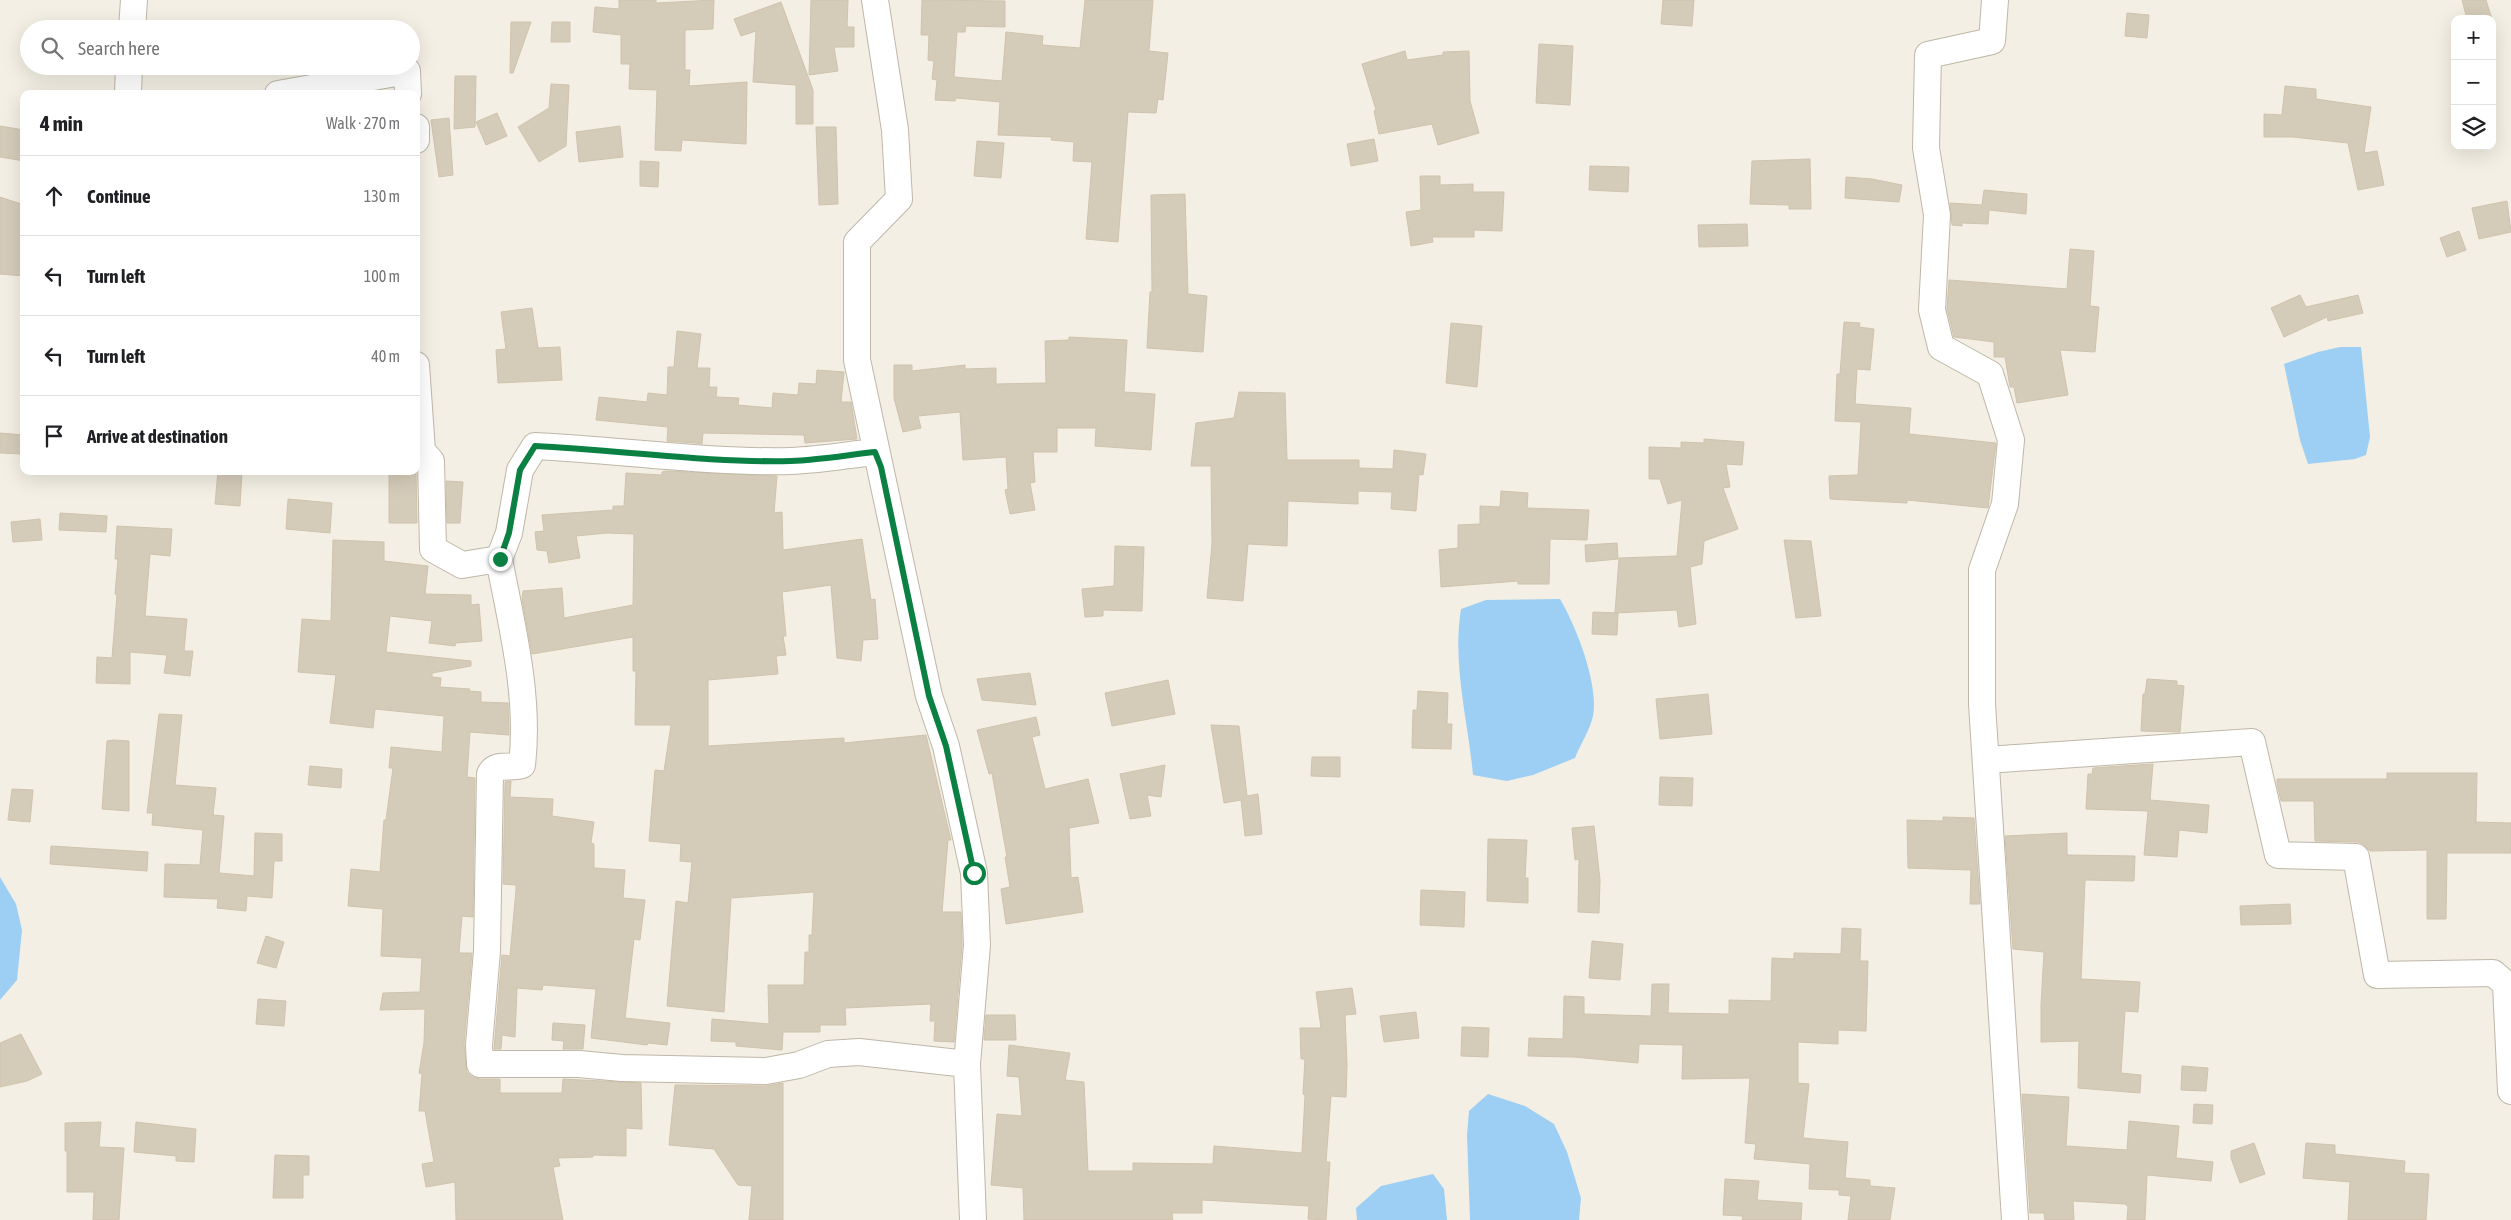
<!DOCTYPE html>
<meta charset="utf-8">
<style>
body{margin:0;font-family:"Asap Condensed",sans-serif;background:#f2f2f2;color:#202124}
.controls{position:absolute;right:15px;top:15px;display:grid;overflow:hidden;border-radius:10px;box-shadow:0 5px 20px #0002}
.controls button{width:45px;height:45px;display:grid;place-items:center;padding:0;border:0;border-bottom:1px solid #e0e0e0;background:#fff;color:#202124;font:25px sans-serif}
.stop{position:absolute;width:15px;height:15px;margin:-11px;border:4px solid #0b8043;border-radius:50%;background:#fff}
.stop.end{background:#0b8043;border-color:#fff;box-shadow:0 1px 5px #0008}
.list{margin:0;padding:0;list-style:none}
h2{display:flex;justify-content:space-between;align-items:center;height:65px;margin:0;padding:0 20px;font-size:21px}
h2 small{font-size:16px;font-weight:400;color:#757577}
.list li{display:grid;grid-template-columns:32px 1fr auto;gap:15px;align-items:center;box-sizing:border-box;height:80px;padding:0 20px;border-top:1px solid #e0e0e0}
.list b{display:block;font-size:19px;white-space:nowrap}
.list em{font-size:16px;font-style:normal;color:#757577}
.icon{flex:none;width:28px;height:28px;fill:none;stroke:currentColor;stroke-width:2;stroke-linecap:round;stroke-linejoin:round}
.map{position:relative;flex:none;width:2511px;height:1220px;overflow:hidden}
.search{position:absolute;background:#fff;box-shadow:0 5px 20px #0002;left:20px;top:20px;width:400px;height:55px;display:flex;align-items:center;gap:12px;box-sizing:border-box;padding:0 18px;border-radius:28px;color:#757577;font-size:19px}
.panel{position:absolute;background:#fff;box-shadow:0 5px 20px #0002;left:20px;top:90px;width:400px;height:385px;border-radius:10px}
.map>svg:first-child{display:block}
.water{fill:#9dcff4}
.building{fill:#d5cbb9;stroke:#d0c3ac}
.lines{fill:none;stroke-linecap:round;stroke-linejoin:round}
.minor-casing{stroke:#bfb7a7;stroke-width:28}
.minor{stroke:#fff;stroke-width:26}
.route{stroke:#0b8043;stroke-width:6}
</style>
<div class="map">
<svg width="2511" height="1220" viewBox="0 0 2511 1220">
<rect width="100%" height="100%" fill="#f3efe4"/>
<path class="water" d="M2340,347H2361L2370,437L2366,455L2355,459L2308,464L2300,440L2284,364L2318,352Z
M1560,599C1576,626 1599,684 1593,716C1590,730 1580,745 1575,758L1533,775L1507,781L1473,775C1468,720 1452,665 1461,609L1486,600Z
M0,877L16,904L22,930L17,980L0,1000Z
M1488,1094L1525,1106L1554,1124L1567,1152L1581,1198L1579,1220H1470L1467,1135L1469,1111Z
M1433,1174L1444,1189L1447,1220H1357L1356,1208L1381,1186Z"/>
<path class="building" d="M619,0H656V3L714,0L713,29L685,30V70H690L689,86L747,82L746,144L682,140L681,151L655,150L657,90L629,89L630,64H621V35L593,32L595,7L619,9Z
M811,0H848L847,27H854V47H834L838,71L809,75Z
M922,0L1005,1V27L966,26L965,32H957L954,77L1002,81L1006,32L1043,36L1042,45L1080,48L1085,0H1153L1149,51L1168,53L1163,100L1158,99L1156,113L1128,112L1118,242L1086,239L1092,162L1073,161L1074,142L1051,140L1052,137L998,135L1000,102L956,98L955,101L935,100L937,80L932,79L934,61L928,60L929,35H921Z
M1663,0H1694L1692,26L1661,24Z
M2462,0H2486L2492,19H2467Z
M781,2L813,90V124H796V85L753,82L756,31L741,36L734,19Z
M2127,13L2149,15L2147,38L2125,36Z
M511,22H531L513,73H510Z
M552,22H570V42H551Z
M1539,44L1573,46L1570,105L1536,103Z
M1405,51L1407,60L1443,55V52L1469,51L1470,101L1479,133L1438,145L1432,124L1379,134L1374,111L1376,110L1362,64Z
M455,76H476L475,127L454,129Z
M551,84L569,85L566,146L539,162L518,127L549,108Z
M2285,86L2316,89V99L2371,107L2364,153L2377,151L2384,185L2358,190L2348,143L2293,137H2264V114L2282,115Z
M497,113L507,136L486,145L476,122Z
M449,118L453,175L439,177L431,120Z
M0,126L24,130V161L0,157Z
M620,126L623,157L579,162L576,132Z
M816,127H836L838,204L819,205Z
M1374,139L1378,161L1351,166L1347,144Z
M977,141L1004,143L1001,178L974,176Z
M1810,159L1811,209H1789V205L1750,204L1752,161Z
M640,161L659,162L658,187L640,186Z
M1590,166L1629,167L1628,192L1589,190Z
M1420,176H1440V185L1473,184V192H1504L1502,231L1474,230V237H1432L1433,242L1411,246L1406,212L1421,210Z
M1846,177L1872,179L1902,185L1899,202L1845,198Z
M1984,190L2027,194L2026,214L1989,210L1988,224L1962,223V226L1952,225L1950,203L1982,205Z
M1185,194L1188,294L1207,296L1203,352L1147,348L1150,292H1152L1151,195Z
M0,197L24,205V276L0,274Z
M2507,201L2511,232L2479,239L2472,208Z
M1747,224L1748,246L1699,247L1698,225Z
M2459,231L2466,250L2447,257L2440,238Z
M2070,249L2094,251L2090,306L2099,307L2095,352L2060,350L2068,395L2017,403L2014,387H2010L2005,357H1994V342L1954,337L1947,309L1949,280L2067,289Z
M2300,295L2306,307L2358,295L2363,313L2328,321L2327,317L2284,337L2271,308Z
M532,308L538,348L560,347L562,380L498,383L496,350L506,349L501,312Z
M1844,322L1860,323L1859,327L1874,329L1870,370L1857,369L1855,404L1911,408L1909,434L1996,443L1988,508L1907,500V503L1830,499L1829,476L1858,475L1861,422L1835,421L1837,374H1840Z
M1451,323L1482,326L1477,387L1446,383Z
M677,331L701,334L697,368H710L709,387H717L716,397L739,398L738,405L772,408L773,393L798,395L799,383L816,384L817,370L844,372L841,402H851L857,439L805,443L804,435L703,433L702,444L696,443L667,441L668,427L596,420L599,397L647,402L648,393L667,395L668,367H674Z
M1069,337L1127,340L1124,392L1155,394L1151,450L1095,446L1096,428H1057V452H1033L1035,482L1030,483L1035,510L1010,514L1005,490L1008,489L1006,457L963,460L960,412L918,416L921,428L903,432L894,398V365H912V371L965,365V369L996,368V384L1046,383L1045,341L1069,340Z
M1239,392L1285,393L1287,460H1359V468L1393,469L1394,450L1426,454L1423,475L1419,474L1416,511L1391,509L1392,492L1358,491V504L1288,501L1287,546L1248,544L1243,601L1207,598L1212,544L1211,466H1191L1196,423L1234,418Z
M0,433L24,435V454L0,453Z
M1704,439L1744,442L1742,465L1726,464L1730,487L1723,488L1738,529L1704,541L1702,564L1690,567L1696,624L1679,627L1677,610L1615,613L1619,558L1677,556L1682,500L1668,504L1660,479H1649V447L1681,448V442L1704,443Z
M218,471H242L240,506L215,504Z
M389,471H416L417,523H389Z
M666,471L777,476L774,513L782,512L783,550L862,539L871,600L875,599L878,639L863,640L861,661L837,658L831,585L782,592L786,636H783L786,655L776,656L778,674L708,680V746L844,738V743L926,735L951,840H948L942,912H961L962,945L954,1042L934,1041L935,1021H930L931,1004L845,1008L846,1025H820V1032H783L782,1050L736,1046V1042L711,1041L712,1019L769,1024L768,985H804L805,952H809V935H812L814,892L731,898L724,1012L667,1006L676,901L688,903L692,862L680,861L681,844L649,841L655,770L664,771L671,725H635L636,671H633V637L532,654L522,599L523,591L562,588L564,618L633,605L634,534L607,533L576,536L580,558L549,563L547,551L537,550L535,532L544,531L542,515L613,510V506H624L626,473L662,475V472Z
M446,481L463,482L460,523H447Z
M1501,491L1528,493L1527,508L1589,510L1587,540L1550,539L1549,584H1518V581L1441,587L1439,550L1458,548V525L1480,524V506L1500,507Z
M288,499L332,503L330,533L286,529Z
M60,513L107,516L106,532L59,530Z
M40,519L42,540L13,542L11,522Z
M117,526L172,529L170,556L150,554L145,616L187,619L184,651H193L190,676L164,673L167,655L130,652V684L96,683L97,657L112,658L117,595L115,594L118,559H115Z
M333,540L384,542V561L428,566L425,594L471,595V605L479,604L482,641L456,643L455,646L429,643L432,621L390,616L386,652L471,661V666L432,673V677L441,678L440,687L470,689L469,691L481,692V702L508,703L509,735L470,732L467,777L475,778L473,917L462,916L459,953H472L464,1044L467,1072L472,1077L480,1079H500V1093H562L563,1079L641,1083L642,1129L626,1128V1156L593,1155V1157L558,1158L560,1166L553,1167L563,1220H456L455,1182L426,1187L422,1164L434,1162L425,1111H419L422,1074L419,1073L424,1043L425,1009L380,1010L383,993L420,992L422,958L381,956L383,909L348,906L351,869L380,872L384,820H386L393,768H389L391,747L442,752L444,716L375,709L373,728L330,723L336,675L298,672L302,619L331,621Z
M1784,540L1811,541L1821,616L1796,618Z
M1617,543L1618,559L1586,562L1585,545Z
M1115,546L1144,547L1142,611L1103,610V616L1085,617L1082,589L1114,586Z
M1593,612L1618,613L1617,635L1592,634Z
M1030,673L1036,705L982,700L977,679Z
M2147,679L2177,681V685L2184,686L2180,732L2141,731L2143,694H2145Z
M1168,680L1175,714L1112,726L1105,693Z
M1418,691L1448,693L1447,724H1452L1451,749L1412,748L1413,710H1417Z
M1708,694L1712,734L1660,739L1656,699Z
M159,714L182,715L175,785L216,788L213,815L224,816L219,873L254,876L255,833L282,834V861H274L272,898L247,896L246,911L217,908L218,899L164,897L165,864L200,865L203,830L152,825L153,813H147Z
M1036,717L1040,735L1032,737L1045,789L1088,779L1099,823L1069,828L1071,878L1078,877L1083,912L1006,924L1001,889L1010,887L1005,857H1007L992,773L989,774L977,730Z
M1211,725L1239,726L1247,796L1258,794L1262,834L1245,836L1241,800L1224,803Z
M113,740L129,741V811L102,809L107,741Z
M1312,757H1340V777L1311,776Z
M2153,764L2150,800L2209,805L2207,833L2179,830L2177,857L2144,855L2148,811L2086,809L2088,774H2092L2093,768Z
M1165,765L1161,797L1147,795L1151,816L1130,819L1120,774Z
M310,766L342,769L341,788L308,785Z
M2387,773H2477L2476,822L2511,823V853H2447L2446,919H2427V850L2370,851L2363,844L2357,842L2315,841L2314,801H2281L2277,784V779H2387Z
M1660,777L1693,778L1692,806L1659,805Z
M511,781L510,797L553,799L552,816L594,822L591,843L594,844V868L625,870L623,898L645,900L640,940L634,939L625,1018L670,1023L667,1045L648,1043L647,1045L591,1038L596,989L543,985L542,990L517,988L515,1037L502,1035L501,1049H494L502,955L510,956L516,890V885L503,884L505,782Z
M12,789L33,790L30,822L8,820Z
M1943,817L1974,818L1980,904H1970L1971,870L1908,868L1907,820L1943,821Z
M1594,826L1600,880L1599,913L1578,912L1579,859L1575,860L1572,828Z
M2067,833V855L2135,856L2134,881L2085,880L2081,979L2140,982L2138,1012L2125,1011L2121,1073L2141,1075L2140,1093L2078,1088L2079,1041L2041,1042V1005L2044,952L2013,949L2005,836Z
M1488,839L1527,840L1525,878H1528V903L1487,901Z
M51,846L148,852L147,871L50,864Z
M1421,890L1465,892L1464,927L1420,925Z
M2290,904L2291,924L2241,925L2240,906Z
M1842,928L1861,929L1860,961H1868L1866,1031L1838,1030V1044L1798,1042V1083L1809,1084L1803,1138L1848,1142L1845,1178L1870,1180V1186L1895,1188L1890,1220H1848L1851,1196L1839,1195V1190L1809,1189L1810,1164L1754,1159L1756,1144L1745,1143L1750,1078L1682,1079L1683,1045L1639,1044L1638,1063L1574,1057L1528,1056L1529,1038L1563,1039L1564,996L1584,997V1014L1651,1016L1652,984H1669L1668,1013L1729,1014V1000L1771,1001L1772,958L1794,959V953L1841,954Z
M266,936L284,942L276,968L257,963Z
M1592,941L1623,944L1620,980L1589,978Z
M1352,988L1356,1014L1345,1015L1347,1065L1346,1097L1331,1096L1326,1162H1330L1326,1220L1308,1219L1309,1206L1202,1200V1213H1172L1173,1220H1024L1023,1188L991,1185L997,1114L1022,1116L1019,1077L1007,1076L1009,1045L1070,1053L1065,1080L1084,1082L1088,1171H1133V1163L1213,1164L1214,1146L1302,1153L1305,1095L1303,1094L1305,1059H1301L1300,1028H1321L1316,992Z
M258,999L286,1001L284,1026L256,1024Z
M1416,1012L1419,1038L1384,1042L1380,1016Z
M986,1015H1015L1016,1040H984Z
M553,1023L585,1025L583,1049H563L564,1041L552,1040Z
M1462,1027L1489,1028L1488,1057L1461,1056Z
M21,1034L42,1074L27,1081L0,1087V1043Z
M2182,1066L2208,1068L2206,1091L2181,1090Z
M783,1083V1220H749L752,1186L738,1185L714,1149L669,1145L675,1085L766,1086Z
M2022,1094L2069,1097L2066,1146L2127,1150L2129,1121L2179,1126L2176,1158L2213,1162L2211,1181L2147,1175L2145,1220H2127L2128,1207L2125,1204L2073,1201L2074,1220H2045L2044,1213H2030Z
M2194,1104L2213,1105L2212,1124L2193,1123Z
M101,1122L99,1147L124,1148L119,1220H93L94,1192H67V1151H65V1123Z
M136,1122L196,1129L194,1162L176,1161V1156L134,1152Z
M2254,1143L2265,1174L2240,1183L2231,1158V1151Z
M2306,1143L2335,1145V1154L2405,1161L2404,1173L2429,1174L2426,1220H2348L2350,1182L2303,1178Z
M275,1155L309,1156V1175H303V1198H273Z
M1725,1179L1759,1181L1757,1200L1802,1203L1801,1220H1742L1743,1216L1723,1215Z"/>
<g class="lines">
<defs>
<path id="minor" d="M875,0L895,130L899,199L857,242V360L929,696L946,746L974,873L977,945L967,1064L973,1220
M1995,0L1992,41L1928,55L1926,148L1937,215L1932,310L1941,347L1990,374L2011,440L2005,504L1982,570V704L2015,1220
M132,29L134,0
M128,94L129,66
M278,94L407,71L408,94
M416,127V140
M416,365L422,451L431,461L433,549L462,565L499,559L509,533L520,470L535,446C620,450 706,463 791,461C819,460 847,455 875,452
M499,559C512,627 530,696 522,765C512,769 496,762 490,774L487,951L479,1045L480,1064H579L622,1068L766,1071L799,1065L828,1054L859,1052L967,1064
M1986,760L2252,742L2278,855L2356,857L2377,975L2493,973L2506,984L2511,1091"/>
</defs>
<use href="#minor" class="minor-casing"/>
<use href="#minor" class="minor"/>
</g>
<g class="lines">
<path class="route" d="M500,559L509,533L520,470L535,446C620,450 706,463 791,461C819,460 847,455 875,452L881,467L929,696L946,746L974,873"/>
</g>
</svg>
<div class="controls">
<button>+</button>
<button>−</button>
<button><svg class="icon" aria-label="layers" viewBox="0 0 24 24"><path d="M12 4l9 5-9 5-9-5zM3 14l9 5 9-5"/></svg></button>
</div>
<div class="stop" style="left:974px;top:873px"></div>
<div class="stop end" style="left:500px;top:559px"></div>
<div class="search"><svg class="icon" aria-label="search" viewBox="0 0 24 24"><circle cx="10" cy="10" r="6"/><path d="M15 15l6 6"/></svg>Search here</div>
<section class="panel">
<h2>4 min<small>Walk · 270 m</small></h2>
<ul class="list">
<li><svg class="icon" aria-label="ahead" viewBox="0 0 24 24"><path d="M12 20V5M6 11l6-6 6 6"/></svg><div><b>Continue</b></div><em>130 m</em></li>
<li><svg class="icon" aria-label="left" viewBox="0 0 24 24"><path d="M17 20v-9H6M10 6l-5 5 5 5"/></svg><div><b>Turn left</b></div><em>100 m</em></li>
<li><svg class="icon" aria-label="left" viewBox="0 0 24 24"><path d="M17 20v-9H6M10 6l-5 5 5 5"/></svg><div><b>Turn left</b></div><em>40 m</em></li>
<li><svg class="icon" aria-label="arrive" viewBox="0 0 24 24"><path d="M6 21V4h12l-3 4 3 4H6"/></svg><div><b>Arrive at destination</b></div></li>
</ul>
</section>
</div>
